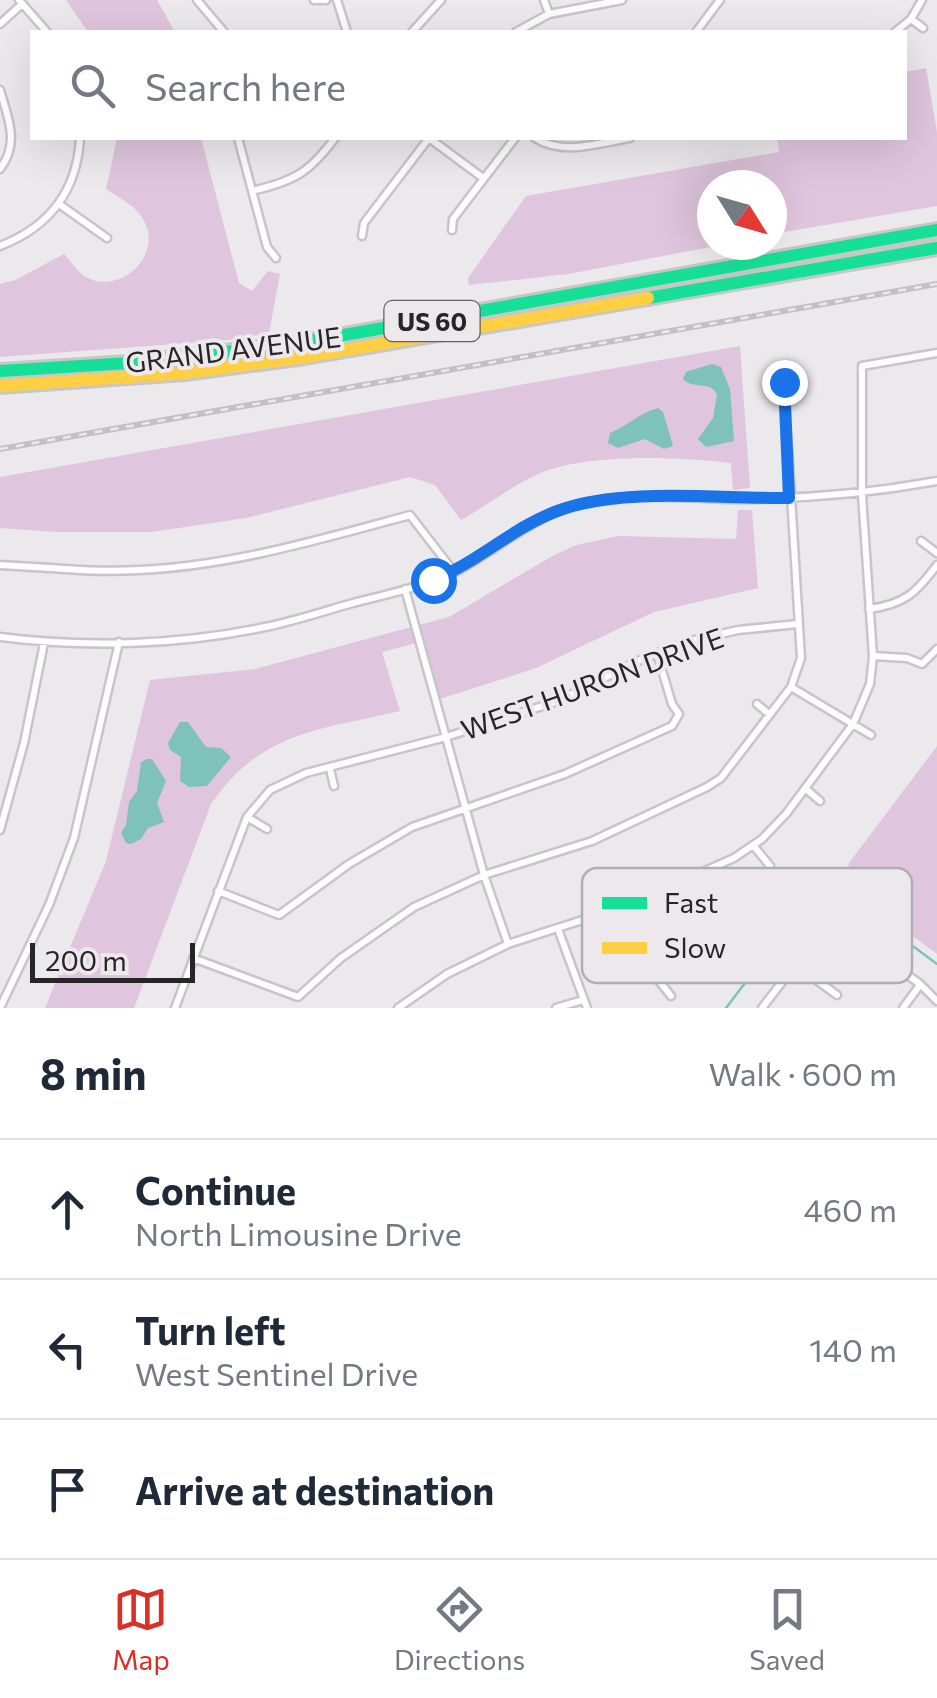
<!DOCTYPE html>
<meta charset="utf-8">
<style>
body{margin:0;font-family:Commissioner,sans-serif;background:#f6f6f7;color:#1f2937}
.compass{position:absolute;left:697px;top:170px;width:90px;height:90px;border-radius:50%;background:#fff;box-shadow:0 10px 40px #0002;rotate:127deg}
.scale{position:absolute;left:30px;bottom:25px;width:165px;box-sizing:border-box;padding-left:10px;border:5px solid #272627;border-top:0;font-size:28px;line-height:35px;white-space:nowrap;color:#272627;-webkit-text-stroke:8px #ece8ec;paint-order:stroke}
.stop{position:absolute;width:30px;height:30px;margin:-22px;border:8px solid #1a73e8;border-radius:50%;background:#fff}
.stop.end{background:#1a73e8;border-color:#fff;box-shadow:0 2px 10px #0008}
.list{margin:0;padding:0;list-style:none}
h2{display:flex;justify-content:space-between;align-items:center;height:130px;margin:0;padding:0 40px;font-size:42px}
h2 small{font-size:32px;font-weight:400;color:#747a83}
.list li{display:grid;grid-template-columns:65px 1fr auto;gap:30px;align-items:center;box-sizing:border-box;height:140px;padding:0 40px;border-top:2px solid #e0e1e3}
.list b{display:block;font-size:38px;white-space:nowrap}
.list p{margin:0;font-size:32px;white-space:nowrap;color:#747a83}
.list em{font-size:32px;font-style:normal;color:#747a83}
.icon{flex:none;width:55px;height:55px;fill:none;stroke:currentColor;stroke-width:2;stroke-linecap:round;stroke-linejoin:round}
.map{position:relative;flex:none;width:937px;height:1008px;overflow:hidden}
.search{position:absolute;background:#fff;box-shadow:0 10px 40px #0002;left:30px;right:30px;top:30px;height:110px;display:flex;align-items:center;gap:25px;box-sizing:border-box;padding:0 35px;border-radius:0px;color:#747a83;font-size:38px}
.sheet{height:550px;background:#fff}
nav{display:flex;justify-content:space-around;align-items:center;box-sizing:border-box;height:140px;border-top:2px solid #e0e1e3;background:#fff;font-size:28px;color:#747a83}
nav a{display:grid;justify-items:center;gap:5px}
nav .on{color:#d93025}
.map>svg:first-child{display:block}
.green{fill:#dfc5dd}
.water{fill:#7ec2bb}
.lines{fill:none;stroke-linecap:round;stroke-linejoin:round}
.stream{stroke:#7ec2bb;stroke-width:2.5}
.street-casing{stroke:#c7c5c7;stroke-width:11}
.fast-casing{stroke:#c8c7c8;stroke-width:18}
.slow-casing{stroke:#c8c7c8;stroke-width:18}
.street{stroke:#fcfcfc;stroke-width:6}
.fast{stroke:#16e098;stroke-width:12}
.slow{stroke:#ffcf43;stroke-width:12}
.rail-casing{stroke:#c2c1c2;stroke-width:6}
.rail{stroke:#ece8ec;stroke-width:2.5;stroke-dasharray:8;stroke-linecap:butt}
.route{stroke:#1a73e8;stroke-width:12}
.labels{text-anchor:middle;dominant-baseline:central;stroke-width:8;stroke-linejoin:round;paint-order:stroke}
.shield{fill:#ece8ec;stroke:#626062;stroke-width:2.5}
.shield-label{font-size:25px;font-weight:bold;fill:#272627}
.street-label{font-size:28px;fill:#272627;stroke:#ece8ec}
.key{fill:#ece8ec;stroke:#b1aeb1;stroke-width:2.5}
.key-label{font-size:28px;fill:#272627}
</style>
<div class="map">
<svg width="937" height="1008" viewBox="0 0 937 1008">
<rect width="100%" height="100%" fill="#ebe9eb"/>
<path class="green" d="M66,0H157L175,32H88Z
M926,68L937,132V206L772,234V185H712V245H721L568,274L469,285L468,278L526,196L779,152L777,138H904L905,72Z
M117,138H201L239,283L252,291L268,271L280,274L269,333L229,340L0,357V284L15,280L64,254C71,261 77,272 86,277C118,295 160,259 146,225C139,207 121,199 106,189Z
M740,346L750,488L733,490L731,463C677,457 594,453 543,472C515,483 487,506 461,520L435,485L410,477L246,518L152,532H56L0,528V477Z
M738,510H752L758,588L654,612L536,668L440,699L424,641L382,652L400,711C320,730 261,731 211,804L134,1008H45L106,861L150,680L255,669L449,617L554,555L577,545L618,536L736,539Z
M937,746V954L845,886L849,863Z"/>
<path class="water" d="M712,364L721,367L730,389L734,441L706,447L698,439L713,418L717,394C709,380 693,390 683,379L686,372Z
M658,408L663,412L673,446L664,449L645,439L618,448L608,443L610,433C628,426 639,413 658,408Z
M180,722H188L206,747L221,748L231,757L207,786L189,787L180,781L181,757L170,750L168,743Z
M147,759H152L166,781L157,803L164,822L148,828L141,839L131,844L126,843L121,833L126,825L129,802L137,791L141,762Z"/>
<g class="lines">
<path class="stream" d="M801,912L820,926
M726,1008L816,890L825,884L840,892L937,964"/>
<defs>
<path id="street" d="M19,0L47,32
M197,0L224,32
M314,0H326
M337,0L347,32
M544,0L549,14
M911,19L923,28
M0,24L22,4
M412,32L441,0
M516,32L549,14L622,0
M696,32L720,0
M895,32L911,19L922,0
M0,90C8,118 20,143 0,169
M238,138L267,247L276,258
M535,138C564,156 598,143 630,138
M252,191C294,181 309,173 335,138
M59,204L107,238
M452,230L453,219L515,138
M362,236L364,223L429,138L483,178
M0,246C49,227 77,191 80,138
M921,541L937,553
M0,565C46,567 92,573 139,570C231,566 321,539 410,515L454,572
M405,589L484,875L508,944
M869,609C905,604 916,593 937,565
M0,637C86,648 180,645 265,627C295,621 324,611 353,603C387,594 423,587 455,572C500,548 537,512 589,502C638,492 691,499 741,499C808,499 871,493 937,481
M873,656L907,658L922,664L937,649
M791,687L871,735
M757,704L769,714
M330,769L334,786
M806,789L820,801
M247,817L267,829
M0,830L24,743L44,643
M753,845L770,866
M691,877L705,909L720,930
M218,891L279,915L349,864L412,827L565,774L672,726L679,714L672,704L657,653
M626,906L656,977L671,996
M558,929L587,1008
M193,958L298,997L341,958L414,907L484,875L592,841L707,787L721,778L791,687L801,658L784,383
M796,965L837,995
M0,1008L49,905L74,838L119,642
M175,1008L247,817L270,790L306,773L446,737L558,701L640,660L690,641L738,630L798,624
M398,1008L447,974L508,944L626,906L734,858L762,839L786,814L853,724L870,684L873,656L862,495V366L937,353
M556,1008L583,1000
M762,1008L831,919L920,984L937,1001
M903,1008L920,985"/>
<path id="fast" d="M648,298L937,248
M0,371L129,363L293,344L937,230"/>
<path id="slow" d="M0,386L185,373L305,357L648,298"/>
</defs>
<use href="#street" class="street-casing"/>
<use href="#fast" class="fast-casing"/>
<use href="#slow" class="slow-casing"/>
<use href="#street" class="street"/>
<use href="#fast" class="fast"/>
<use href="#slow" class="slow"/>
<defs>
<path id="rail" d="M0,449L937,284"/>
</defs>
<use href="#rail" class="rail-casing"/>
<use href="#rail" class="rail"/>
</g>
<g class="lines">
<path class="route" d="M433,580C479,562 514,526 560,510C623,487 721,499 789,498L784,382"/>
</g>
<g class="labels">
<rect class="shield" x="384.5" y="301" width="95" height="40" rx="8"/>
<g class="shield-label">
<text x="432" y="321">US 60</text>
</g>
<g class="street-label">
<text transform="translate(233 349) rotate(-7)">GRAND AVENUE</text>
<text transform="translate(592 683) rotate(-20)">WEST HURON DRIVE</text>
</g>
</g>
<rect x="582" y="868" width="330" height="115" rx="15" class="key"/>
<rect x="602" y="897" width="45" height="12" fill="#16e098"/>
<rect x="602" y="942" width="45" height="12" fill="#ffcf43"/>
<g class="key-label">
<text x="664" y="913">Fast</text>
<text x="664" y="958">Slow</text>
</g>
</svg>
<svg class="compass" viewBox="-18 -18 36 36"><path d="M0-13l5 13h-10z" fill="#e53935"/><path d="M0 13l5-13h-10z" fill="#747a83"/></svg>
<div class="scale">200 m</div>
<div class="stop" style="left:433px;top:580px"></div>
<div class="stop end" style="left:784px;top:382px"></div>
<div class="search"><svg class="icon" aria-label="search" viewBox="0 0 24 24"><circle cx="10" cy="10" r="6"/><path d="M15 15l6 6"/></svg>Search here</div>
</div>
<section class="sheet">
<h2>8 min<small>Walk · 600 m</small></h2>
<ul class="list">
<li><svg class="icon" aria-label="ahead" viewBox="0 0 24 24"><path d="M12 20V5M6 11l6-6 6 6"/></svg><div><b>Continue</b><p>North Limousine Drive</p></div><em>460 m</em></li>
<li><svg class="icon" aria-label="left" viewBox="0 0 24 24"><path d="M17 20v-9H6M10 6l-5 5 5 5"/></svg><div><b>Turn left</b><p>West Sentinel Drive</p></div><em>140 m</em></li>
<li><svg class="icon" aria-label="arrive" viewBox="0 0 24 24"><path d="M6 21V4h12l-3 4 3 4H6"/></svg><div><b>Arrive at destination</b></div></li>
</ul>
</section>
<nav>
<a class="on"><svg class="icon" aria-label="map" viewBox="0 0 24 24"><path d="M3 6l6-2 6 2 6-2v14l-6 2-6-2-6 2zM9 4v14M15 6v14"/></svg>Map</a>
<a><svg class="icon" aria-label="directions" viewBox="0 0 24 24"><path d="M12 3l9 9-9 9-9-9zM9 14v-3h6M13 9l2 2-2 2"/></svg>Directions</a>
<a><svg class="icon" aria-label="saved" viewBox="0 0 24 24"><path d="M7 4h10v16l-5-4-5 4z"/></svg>Saved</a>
</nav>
